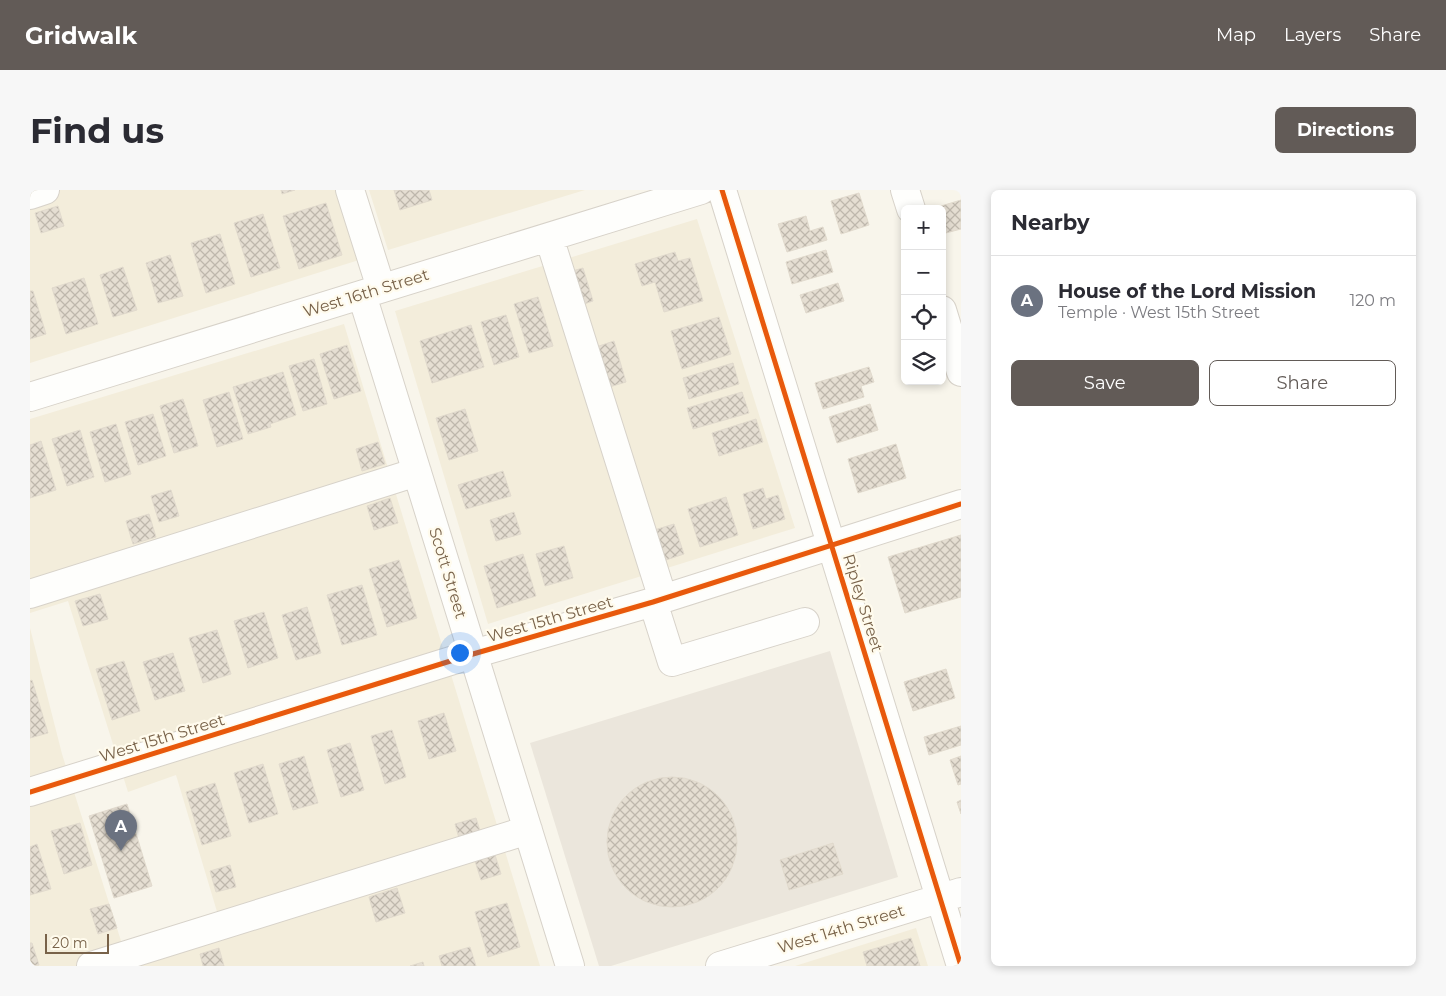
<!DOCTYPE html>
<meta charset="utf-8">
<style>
body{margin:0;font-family:Montserrat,sans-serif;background:#f7f7f7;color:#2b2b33}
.controls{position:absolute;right:15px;top:15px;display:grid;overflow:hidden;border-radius:8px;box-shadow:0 2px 8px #0003}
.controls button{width:45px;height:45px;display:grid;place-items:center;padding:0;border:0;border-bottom:1px solid #e1e1e2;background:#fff;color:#2b2b33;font:25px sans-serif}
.scale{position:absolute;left:15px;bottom:12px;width:64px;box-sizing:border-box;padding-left:5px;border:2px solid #786249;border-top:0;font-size:14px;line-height:18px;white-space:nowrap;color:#786249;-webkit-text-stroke:4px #fffbed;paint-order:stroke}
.you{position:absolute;left:429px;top:462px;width:18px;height:18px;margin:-12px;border:4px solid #fff;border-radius:50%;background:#1a73e8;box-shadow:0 0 0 8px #1a73e833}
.badge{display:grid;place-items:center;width:32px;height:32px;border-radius:50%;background:#625b57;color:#fff;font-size:16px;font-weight:700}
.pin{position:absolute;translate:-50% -41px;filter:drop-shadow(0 1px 2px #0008)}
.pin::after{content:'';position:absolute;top:26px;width:18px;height:15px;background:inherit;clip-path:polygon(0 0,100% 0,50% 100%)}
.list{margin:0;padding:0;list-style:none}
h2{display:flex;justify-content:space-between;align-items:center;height:65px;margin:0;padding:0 20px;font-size:21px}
h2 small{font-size:16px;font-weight:400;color:#7c7c81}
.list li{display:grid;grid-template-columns:32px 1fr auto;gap:15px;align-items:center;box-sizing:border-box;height:90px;padding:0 20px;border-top:1px solid #e1e1e2}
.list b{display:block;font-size:19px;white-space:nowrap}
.list p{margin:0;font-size:16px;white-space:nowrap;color:#7c7c81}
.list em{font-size:16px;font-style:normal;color:#7c7c81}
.actions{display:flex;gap:10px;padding:15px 20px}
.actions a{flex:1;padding:11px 0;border:1px solid #625b57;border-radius:8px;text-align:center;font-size:18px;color:#625b57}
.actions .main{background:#625b57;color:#fff}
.icon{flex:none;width:28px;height:28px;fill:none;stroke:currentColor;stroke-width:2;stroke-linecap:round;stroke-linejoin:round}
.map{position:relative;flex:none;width:931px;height:776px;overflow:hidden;border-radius:8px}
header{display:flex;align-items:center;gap:30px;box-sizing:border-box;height:70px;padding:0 25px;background:#625b57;color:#fff}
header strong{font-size:24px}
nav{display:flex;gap:28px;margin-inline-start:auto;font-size:18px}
.intro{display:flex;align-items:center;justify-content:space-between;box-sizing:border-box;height:120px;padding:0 30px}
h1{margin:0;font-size:35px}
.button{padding:12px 22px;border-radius:8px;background:#625b57;color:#fff;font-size:18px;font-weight:700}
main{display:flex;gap:30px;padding:0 30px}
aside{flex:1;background:#fff;border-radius:8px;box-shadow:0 2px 8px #0003}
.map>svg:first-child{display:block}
.residential{fill:#f3eddb}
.industrial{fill:#ebe6dc}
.building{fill:url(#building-cross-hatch);stroke:#e1dacd}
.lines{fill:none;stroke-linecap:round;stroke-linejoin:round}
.minor-casing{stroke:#d7d2c9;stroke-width:30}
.minor{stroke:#fefefc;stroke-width:28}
.cycleway-casing{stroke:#fffbed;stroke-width:8}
.cycleway{stroke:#e8590c;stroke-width:5}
.labels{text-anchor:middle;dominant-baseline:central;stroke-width:4.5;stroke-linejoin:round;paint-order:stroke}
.street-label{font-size:16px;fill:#786249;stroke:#fffbed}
</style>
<header>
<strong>Gridwalk</strong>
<nav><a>Map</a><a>Layers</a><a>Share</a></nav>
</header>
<div class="intro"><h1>Find us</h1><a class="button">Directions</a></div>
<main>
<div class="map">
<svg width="931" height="776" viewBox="0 0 931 776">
<defs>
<pattern id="building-cross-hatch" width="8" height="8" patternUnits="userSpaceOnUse" patternTransform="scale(1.25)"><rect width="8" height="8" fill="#e5ded2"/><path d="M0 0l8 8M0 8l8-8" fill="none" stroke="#beb7ac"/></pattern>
</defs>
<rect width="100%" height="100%" fill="#f8f5eb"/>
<path class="residential" d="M0,0H306L329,70L0,173Z
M339,0H555L358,60Z
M667,29L765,338L458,434L365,121Z
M314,134L510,776H0V438L32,564L92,754L188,725L146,585L98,602L38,411L0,423V229Z
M886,738L898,776H765Z"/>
<path class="industrial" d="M800,461L868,687L581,776H569L500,553Z"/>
<path class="building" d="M251,0H265L252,4Z
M364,0H399L402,10L370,20Z
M829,3L839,35L811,44L801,11Z
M931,10V39L912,44V19H901Z
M296,13L312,65L269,79L253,26Z
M28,16L34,36L11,43L5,23Z
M233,24L250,78L221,87L204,33Z
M776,26L780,41L793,37L797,50L757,62L748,34Z
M190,44L205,94L176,103L161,53Z
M796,60L803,82L762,94L756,72Z
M645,62L648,71L660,68L673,111L634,122L625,92L612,96L605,74Z
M140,65L153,106L128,113L116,73Z
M93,77L107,120L83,127L70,85Z
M553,78L563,111L545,117L535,83Z
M54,88L68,134L36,144L22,98Z
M808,93L814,111L776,123L770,105Z
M0,101H3L16,144L0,149Z
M508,107L523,156L499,163L484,114Z
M476,125L489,167L464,175L451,132Z
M689,127L701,164L652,179L641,141Z
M441,135L454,177L402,193L390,151Z
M584,151L596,192L576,198L563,158Z
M317,155L331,201L304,209L290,164Z
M284,169L297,214L273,221L259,176Z
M703,173L709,194L659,209L653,188Z
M839,177L844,192L831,196L834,207L793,219L785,193Z
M253,182L266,225L240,234L241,237L218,244L203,197Z
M199,202L213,249L187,257L173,210Z
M712,202L719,223L663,239L657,218Z
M153,209L168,256L144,263L130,216Z
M840,214L848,240L807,253L799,227Z
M435,219L448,261L419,270L406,228Z
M123,224L136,266L108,275L95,232Z
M726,229L733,252L689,266L682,243Z
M86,234L101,284L75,292L60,242Z
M50,240L64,287L37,296L22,249Z
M11,251L26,300L0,308V255Z
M348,252L355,274L332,281L326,259Z
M866,254L876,288L828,303L818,269Z
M473,281L481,306L436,319L428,295Z
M733,298L736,309L748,305L755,329L723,339L713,304Z
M141,300L149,326L129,332L121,306Z
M696,307L708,345L670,357L658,319Z
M360,308L368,333L344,340L337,316Z
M484,322L491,344L466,351L460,330Z
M119,324L126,347L103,354L96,331Z
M644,334L654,364L630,372L621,341Z
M931,345V407L875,423L858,367Z
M534,356L543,388L515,396L506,364Z
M493,364L506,406L467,418L454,376Z
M369,370L387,428L357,437L339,379Z
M332,395L347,445L312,455L297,405Z
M70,404L78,429L53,436L45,411Z
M277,417L291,463L266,470L252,425Z
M234,422L248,468L218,478L204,431Z
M187,440L201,484L173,493L159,448Z
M143,463L155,501L125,510L113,472Z
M94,471L110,521L82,530L66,479Z
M916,479L925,508L883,521L874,492Z
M2,490L18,543L0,548V491Z
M414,523L426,561L399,569L388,531Z
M931,536V555L899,565L894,547Z
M362,540L376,587L355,594L341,546Z
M320,553L334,600L311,607L297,560Z
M274,566L288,613L263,620L249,574Z
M931,566V594L928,595L920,570Z
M233,574L248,624L219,633L204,583Z
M577 652a65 65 0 1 1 130 0a65 65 0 1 1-130 0Z
M185,593L201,646L172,655L156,602Z
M931,610V624L927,612Z
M97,614L122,696L84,708L59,626Z
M446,628L450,641L429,648L425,634Z
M50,633L62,675L34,684L21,641Z
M803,653L813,684L759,700L750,670Z
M7,654L21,699L0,705V657Z
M465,665L471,684L451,690L445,671Z
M200,675L206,697L186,702L180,681Z
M367,698L375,723L346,732L339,707Z
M477,713L490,757L458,767L445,722Z
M79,714L87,738L68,744L60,719Z
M881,748L890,776H837L833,762Z
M0,753H2L9,775L0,776Z
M440,757L446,776H412L409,766Z
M189,758L194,776H173L170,764Z
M393,772L394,776H380Z"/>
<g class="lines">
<defs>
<path id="minor" d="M320,0L351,98
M692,0L931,776
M875,0L881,19
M0,5L15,0
M519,47L633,409
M332,105L540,776
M912,120L931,182
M0,207L671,0
M0,404L387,282
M623,412L642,472L775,432
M0,602L443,464L623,412L931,314
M61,776L498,640
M690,776L931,702"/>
</defs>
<use href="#minor" class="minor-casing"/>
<use href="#minor" class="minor"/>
<defs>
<path id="cycleway" d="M692,0L931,776
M0,602L443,464L623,412L931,314"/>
</defs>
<use href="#cycleway" class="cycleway-casing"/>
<use href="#cycleway" class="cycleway"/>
</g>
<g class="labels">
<g class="street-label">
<text transform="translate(336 103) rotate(-17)">West 16th Street</text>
<text transform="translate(418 383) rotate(73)">Scott Street</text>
<text transform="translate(833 413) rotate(73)">Ripley Street</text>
<text transform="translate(520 429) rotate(-16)">West 15th Street</text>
<text transform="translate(132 548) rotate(-17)">West 15th Street</text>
<text transform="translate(811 739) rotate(-17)">West 14th Street</text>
</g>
</g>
</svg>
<div class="controls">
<button>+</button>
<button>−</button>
<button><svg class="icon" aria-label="locate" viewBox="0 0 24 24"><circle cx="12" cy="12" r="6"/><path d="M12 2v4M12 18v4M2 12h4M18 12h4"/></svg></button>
<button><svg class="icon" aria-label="layers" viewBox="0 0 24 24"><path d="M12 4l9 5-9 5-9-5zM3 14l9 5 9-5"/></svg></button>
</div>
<div class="scale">20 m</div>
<div class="you"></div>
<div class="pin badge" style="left:91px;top:661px;background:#6b7280">A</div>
</div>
<aside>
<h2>Nearby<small></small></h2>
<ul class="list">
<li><span class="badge" style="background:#6b7280">A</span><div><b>House of the Lord Mission</b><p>Temple · West 15th Street</p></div><em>120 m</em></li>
</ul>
<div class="actions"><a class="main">Save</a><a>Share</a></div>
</aside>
</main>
